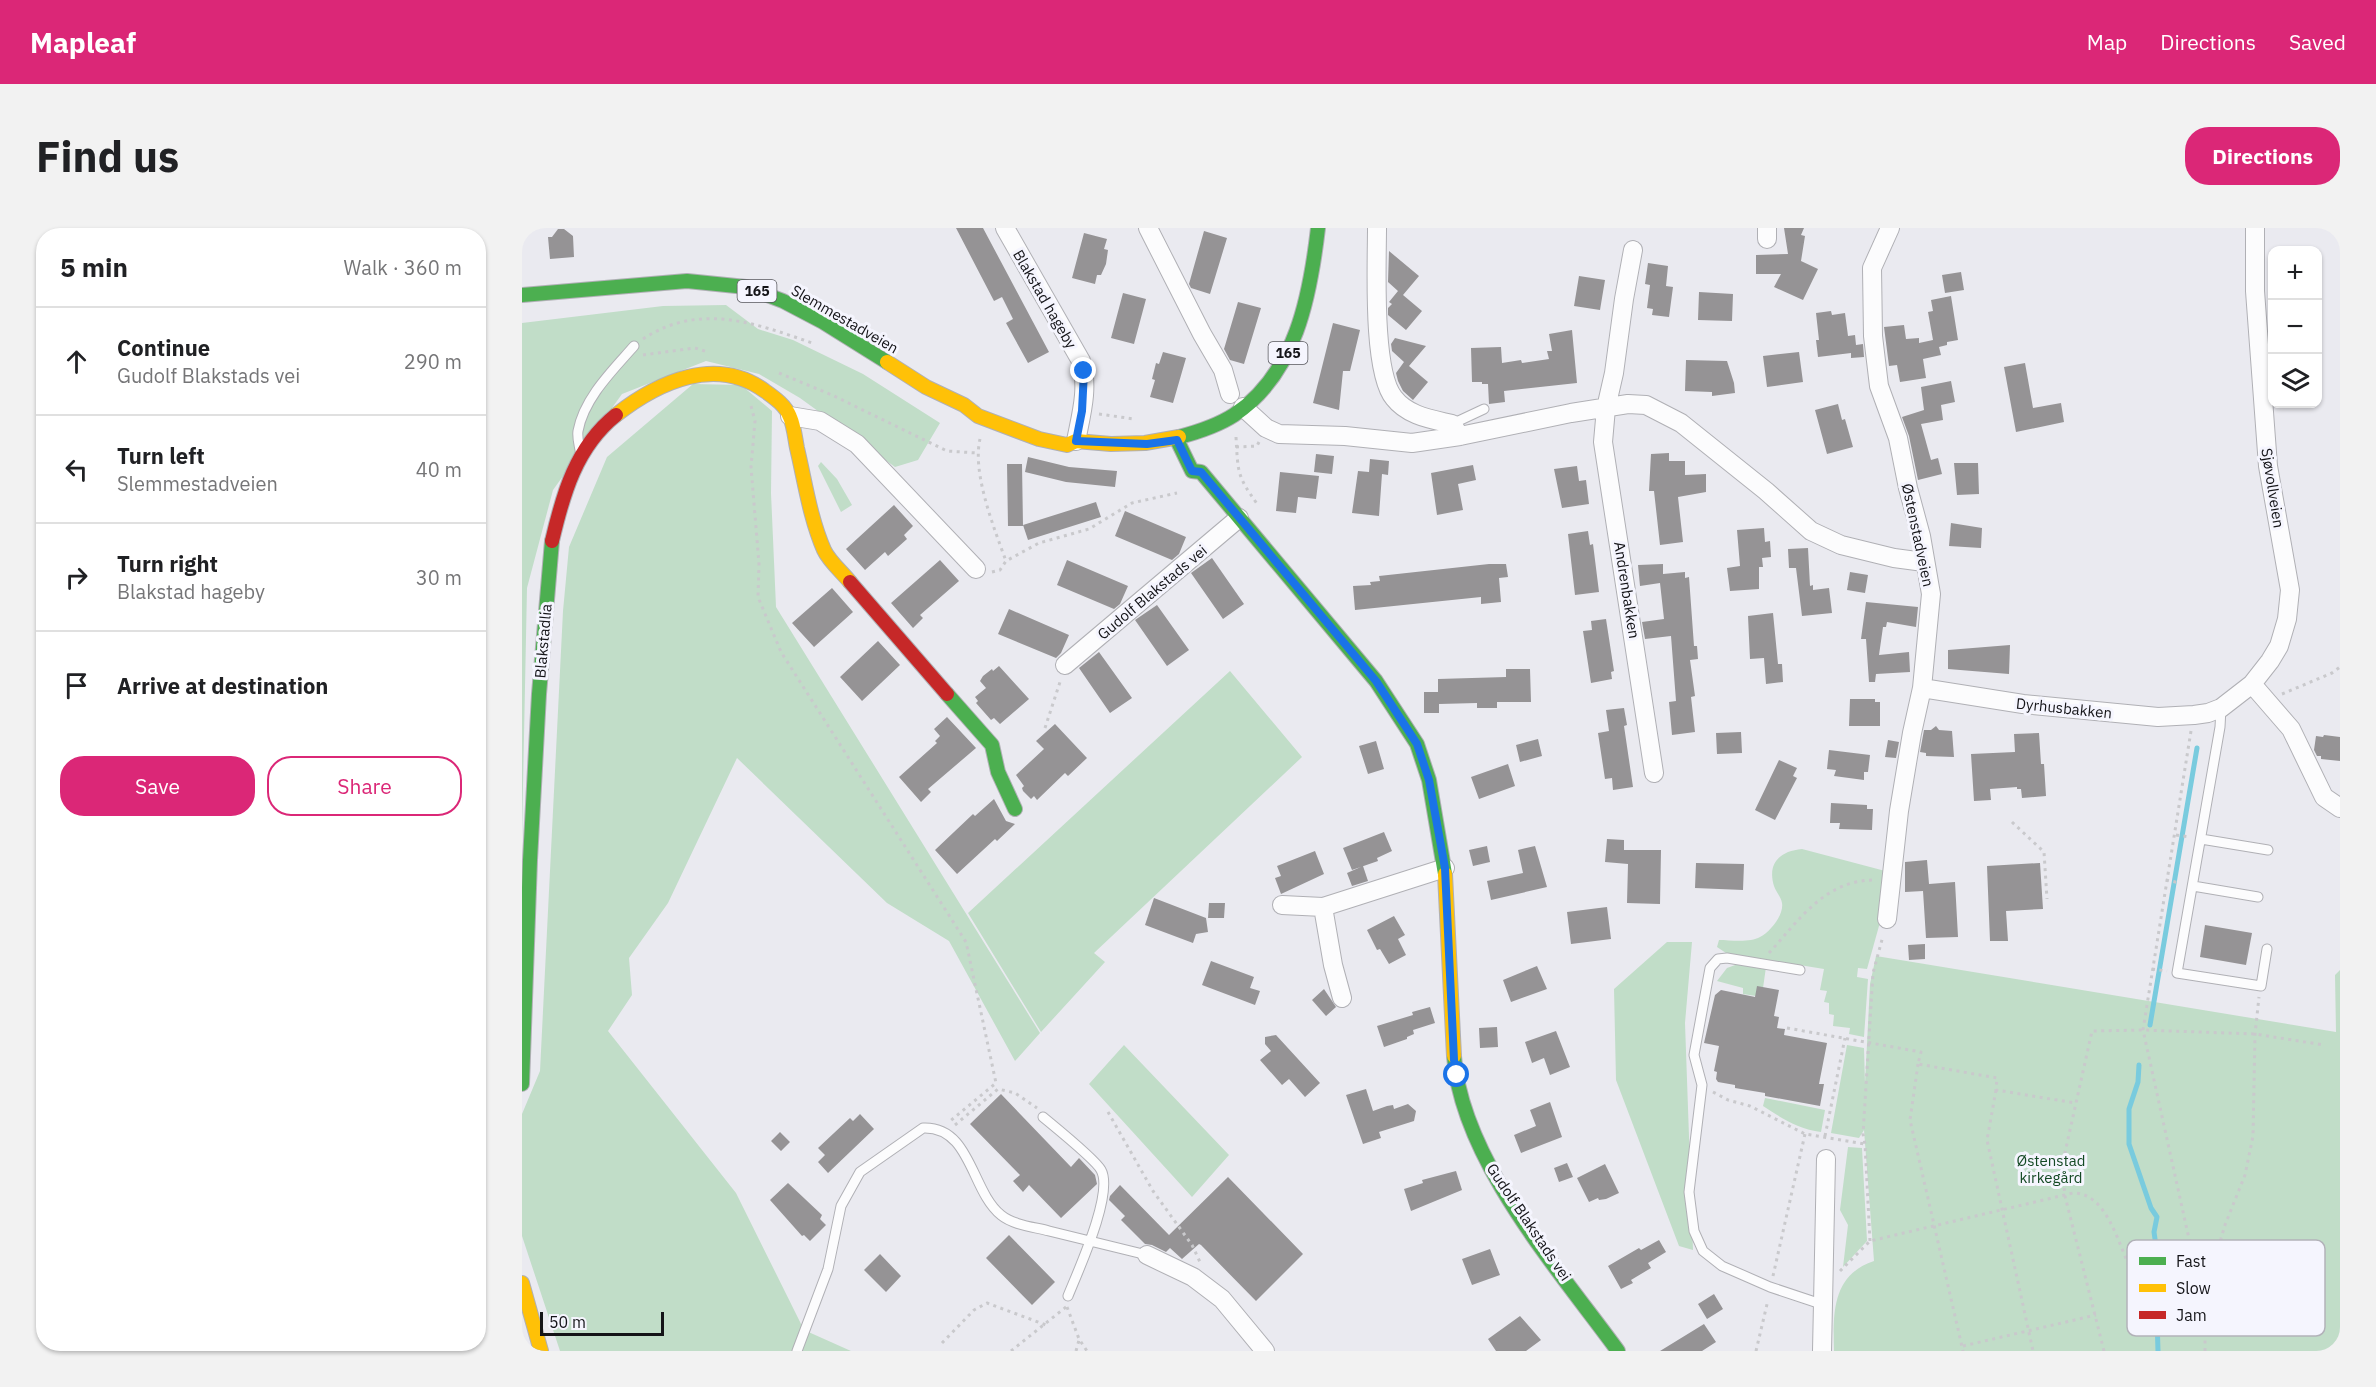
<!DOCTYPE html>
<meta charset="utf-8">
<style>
body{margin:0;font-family:"IBM Plex Sans",sans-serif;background:#f2f2f2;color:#202124}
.controls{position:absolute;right:18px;top:18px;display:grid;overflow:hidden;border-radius:12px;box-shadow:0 2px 4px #0004}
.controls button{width:54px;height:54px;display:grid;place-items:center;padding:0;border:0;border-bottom:2px solid #e0e0e0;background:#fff;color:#202124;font:30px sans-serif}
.scale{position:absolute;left:18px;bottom:15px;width:124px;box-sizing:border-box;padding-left:6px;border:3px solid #141418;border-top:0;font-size:16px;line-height:21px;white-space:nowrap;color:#141418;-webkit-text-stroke:4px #f5f5fe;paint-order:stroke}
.stop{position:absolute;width:18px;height:18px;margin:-14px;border:4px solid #1a73e8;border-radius:50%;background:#fff}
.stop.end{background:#1a73e8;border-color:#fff;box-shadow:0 2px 6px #0008}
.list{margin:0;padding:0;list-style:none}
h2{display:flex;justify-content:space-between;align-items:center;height:78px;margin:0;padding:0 24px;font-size:26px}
h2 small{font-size:20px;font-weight:400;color:#757577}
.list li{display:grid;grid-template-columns:39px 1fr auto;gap:18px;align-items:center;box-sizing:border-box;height:108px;padding:0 24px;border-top:2px solid #e0e0e0}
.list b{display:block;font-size:22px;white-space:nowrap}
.list p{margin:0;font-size:20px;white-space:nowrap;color:#757577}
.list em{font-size:20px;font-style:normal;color:#757577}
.actions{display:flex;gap:12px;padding:18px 24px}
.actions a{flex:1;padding:14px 0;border:2px solid #db2777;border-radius:24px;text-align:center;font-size:21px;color:#db2777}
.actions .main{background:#db2777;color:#fff}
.icon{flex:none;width:33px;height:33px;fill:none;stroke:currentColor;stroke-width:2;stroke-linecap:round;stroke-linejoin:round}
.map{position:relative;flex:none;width:1818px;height:1123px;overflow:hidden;border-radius:24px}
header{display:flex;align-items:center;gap:36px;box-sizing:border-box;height:84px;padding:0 30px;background:#db2777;color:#fff}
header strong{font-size:28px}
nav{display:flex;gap:33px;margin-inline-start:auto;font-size:21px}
.intro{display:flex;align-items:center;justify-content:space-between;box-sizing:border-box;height:144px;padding:0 36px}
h1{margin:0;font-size:42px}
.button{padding:15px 27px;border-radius:24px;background:#db2777;color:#fff;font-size:21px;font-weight:700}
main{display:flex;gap:36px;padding:0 36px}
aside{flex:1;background:#fff;border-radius:24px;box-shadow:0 2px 4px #0004}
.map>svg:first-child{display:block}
.green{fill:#c1ddc8}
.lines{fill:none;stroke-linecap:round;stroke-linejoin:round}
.stream{stroke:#79cbde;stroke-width:5}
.building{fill:#959395}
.lane-casing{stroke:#b0b0b5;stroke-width:11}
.street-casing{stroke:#b0b0b5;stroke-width:20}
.fast-casing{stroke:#b0b0b5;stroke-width:16}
.slow-casing{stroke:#b0b0b5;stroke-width:16}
.jam-casing{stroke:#b0b0b5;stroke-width:16}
.path{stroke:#c9c9cc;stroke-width:3;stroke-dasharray:3 4.5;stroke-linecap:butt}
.lane{stroke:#fcfcfd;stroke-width:9}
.street{stroke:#fcfcfd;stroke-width:18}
.fast{stroke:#4caf50;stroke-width:14}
.slow{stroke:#ffc107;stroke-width:14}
.jam{stroke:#c62828;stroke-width:14}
.route{stroke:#1a73e8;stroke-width:8}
.labels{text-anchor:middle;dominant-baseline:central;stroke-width:6;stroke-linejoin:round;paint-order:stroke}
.shield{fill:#f5f5fe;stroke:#58585d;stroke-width:1.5}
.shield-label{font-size:14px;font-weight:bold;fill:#141418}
.street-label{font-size:15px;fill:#141418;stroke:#f5f5fe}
.park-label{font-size:15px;fill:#144924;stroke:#f5f5fe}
.key{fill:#f5f5fe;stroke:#b2b2b9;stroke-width:1.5}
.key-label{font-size:16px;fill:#141418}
</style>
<header>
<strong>Mapleaf</strong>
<nav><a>Map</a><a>Directions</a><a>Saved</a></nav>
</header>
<div class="intro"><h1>Find us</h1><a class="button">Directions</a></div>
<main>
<aside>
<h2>5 min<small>Walk · 360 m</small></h2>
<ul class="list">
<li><svg class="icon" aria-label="ahead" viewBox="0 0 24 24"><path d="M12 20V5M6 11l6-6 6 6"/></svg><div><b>Continue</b><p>Gudolf Blakstads vei</p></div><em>290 m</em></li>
<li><svg class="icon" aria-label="left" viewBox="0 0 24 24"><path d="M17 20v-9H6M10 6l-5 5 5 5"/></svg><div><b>Turn left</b><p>Slemmestadveien</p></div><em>40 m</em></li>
<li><svg class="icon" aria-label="right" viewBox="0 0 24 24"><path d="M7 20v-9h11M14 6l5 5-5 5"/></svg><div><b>Turn right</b><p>Blakstad hageby</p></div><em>30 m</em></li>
<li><svg class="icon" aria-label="arrive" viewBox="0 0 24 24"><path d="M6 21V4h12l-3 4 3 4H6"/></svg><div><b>Arrive at destination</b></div></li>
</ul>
<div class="actions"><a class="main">Save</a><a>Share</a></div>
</aside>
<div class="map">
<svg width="1818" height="1123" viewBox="0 0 1818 1123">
<rect width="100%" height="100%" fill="#eaeaf0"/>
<path class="green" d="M204,77L236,101L271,112L341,146L418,195L396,232L373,239L278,170L237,146L184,133L100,166L31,262L5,360L0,608V95L141,78Z
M171,156L219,157L250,183L249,265L254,379L518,805L493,833L427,713L365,675L215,530L146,675L107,730L110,767L86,803L214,965L282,1102L329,1123H38L0,1008V886L18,843L41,383L47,319L85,229Z
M299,234L315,251L330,277L319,284L296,238Z
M708,443L780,529L572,725L583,734L519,804L446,685Z
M1280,621L1367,644L1362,680L1345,741L1336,740L1335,749L1346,751L1342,809L1327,806L1328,800L1311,798L1312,787L1307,786V775L1302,774L1305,763L1298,762L1302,741L1204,725L1195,719L1197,712C1208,712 1228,715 1238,709C1248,704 1262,687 1260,675C1259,669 1254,664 1252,658C1245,635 1258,623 1280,621Z
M1145,714H1170L1163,795L1171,1022L1157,1018L1094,852L1092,761Z
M1354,728L1814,804L1813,747L1818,742V1123H1312C1311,1085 1310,1047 1352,1033L1342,902L1337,910L1309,905L1325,817L1342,820L1343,856L1348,756Z
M1216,736L1244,739L1241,760L1234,768L1221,766V760L1195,753L1205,740Z
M602,817L707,927L670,969L567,856Z
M1243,870L1303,882L1299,904C1276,901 1259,890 1241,878Z
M1326,919L1340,920L1345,1013L1321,1039L1326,997L1318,982Z"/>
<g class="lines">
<path class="stream" d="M1628,797L1675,520
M1617,837L1616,854L1607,881V916L1629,980L1635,989L1632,1004L1638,1046L1643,1061L1635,1091L1636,1123"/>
</g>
<path class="building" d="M434,0H461L527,124L506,135L484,95L491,91L480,69L472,73Z
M1262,0H1282L1279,7L1283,8L1279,33L1296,41L1281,72L1252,59L1259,46H1234V27L1266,26Z
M36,1H42L51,8L52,29L28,31L26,9H30Z
M682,3L705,10L688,66L669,60L667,56Z
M562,5L585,11L582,21L586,22L584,36L579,47H575L573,56L550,50Z
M867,23L897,48L881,67L900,83L884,102L866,87V80L870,76L867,74L876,63L866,54Z
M1126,35L1146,38L1144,58L1151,59L1147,89L1130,87L1131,81L1125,80L1128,57L1123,56Z
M1439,44L1442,62L1423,65L1420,47Z
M1057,48L1083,52L1078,82L1052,78Z
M1177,64L1211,66L1210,93L1176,92Z
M601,65L624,71L612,116L589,110Z
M1429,68L1436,112L1425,114V117L1417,119L1419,127L1401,131L1404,150L1378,154L1375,137L1367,138L1362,99L1382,97L1384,111L1397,110V115L1411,112L1406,84L1411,83L1409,72Z
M716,74L739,80L722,136L708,132L702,121Z
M1309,83L1310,87L1323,85L1326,108L1333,107L1334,117L1341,116L1342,129L1329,130V125L1296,129L1294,112H1297L1294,85Z
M811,95L838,102L828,143H821L817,182L791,175Z
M1050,102L1055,155L982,163L983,174L967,176L966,156H960V154H950L949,120L979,119L980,135L999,132L1000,135L1027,131L1025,123H1030L1027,106Z
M873,110L904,118L887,138L906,154L891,172L881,163L876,153L874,145L882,134L870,123L869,116Z
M641,124L664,130L651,175L628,169L633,152L630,151L634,135L637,136Z
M1277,124L1281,154L1245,159L1241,128Z
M1164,132L1205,133L1212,155L1213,165L1190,168V164L1163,163Z
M1503,135L1511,180L1539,175L1542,194L1494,204L1482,139Z
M1429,153L1433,174L1419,177L1421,192L1399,196L1409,232L1416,230L1420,246L1396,252L1387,208L1380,189L1402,182L1399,159Z
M1316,176L1320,192L1323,191L1331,219L1305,226L1293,182Z
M1147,225V233H1163V247L1184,246V264L1156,269L1161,314L1138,317L1132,263H1127L1129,226Z
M794,226L812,228L810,246L792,244Z
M506,229L547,239L595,243L593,259L544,254L503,244Z
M848,231L867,233L866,247L860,246L857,288L830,285L836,243L847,244Z
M1432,235H1456L1457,266L1435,267Z
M485,236H500L501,298H486Z
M951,237L954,252L936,256L941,282L915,287L909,245Z
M1055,238L1057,253L1064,252L1067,276L1040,280L1032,241Z
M758,244L797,248L794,271L776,269L774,285L754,283Z
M574,274L579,289L506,312L501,297Z
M372,277L391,298L382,307L385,311L366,328L363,324L343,342L324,321Z
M603,283L664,309L657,326L650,332L593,308Z
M1429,295L1460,300L1459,320L1427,318Z
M1242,300L1243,314L1248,313L1249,329L1240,330L1241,339H1237V361L1208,363L1205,340L1218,338L1215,302Z
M1066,303L1068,317L1071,316L1077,364L1053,367L1046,306Z
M1286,320L1288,358L1291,357V362L1307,360L1310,385L1280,388L1274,340H1267L1266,321Z
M690,330L722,376L701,391L669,345Z
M418,332L437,353L398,387L401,390L391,400L369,375Z
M545,332L606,358L598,376L592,381L535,357Z
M967,336H984L986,349L977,350L979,374L959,376V369L833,382L831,358L849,357L848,354L858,353L857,348Z
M1141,336V346L1163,344V350L1167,349L1172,418H1175L1176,431L1168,432L1173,468L1169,469L1173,504L1150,507L1147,474L1154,473L1149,408L1123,411L1120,394L1142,391L1138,355L1118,358L1116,337Z
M1328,344L1346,347L1343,365L1325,362Z
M310,360L331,384L292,419L270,395Z
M1344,374L1396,379L1394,399L1365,394L1364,399H1361L1357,427L1387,424L1388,444L1354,446L1353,454H1347L1344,411H1339Z
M635,377L667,422L645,438L613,392Z
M487,381L547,407L539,425L534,430L476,406Z
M1251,385L1256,436H1260L1261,454L1244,456L1242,430L1228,431L1226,388Z
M1084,391L1092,443L1089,444L1090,451L1069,455L1061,403L1070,402L1069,393Z
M356,413L378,437L340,473L318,449Z
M1488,417L1487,446L1426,441V422Z
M577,424L610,470L588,485L557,440Z
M477,438L507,471L478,496L472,490L469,492L454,475L456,473L453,469L464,460L458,453L461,448L470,441L471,443Z
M984,441H1008L1009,474H975V480H955V475L917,476V485H902V464H916V451L984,449Z
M1328,471H1353V474H1358V498H1327Z
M1102,480L1105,497L1102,498L1111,559L1091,562L1090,550L1083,551L1076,505L1087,503L1084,482Z
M425,489L454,520L406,561L409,564L399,574L377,549L415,515L413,513L418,508L412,501Z
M533,496L565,530L546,548L543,545L515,572L512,568L509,571L501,563L500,560L502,558L494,547L522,521L514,513Z
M1414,498L1417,502L1430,503L1432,529L1404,528V525L1398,524L1402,502H1409Z
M1219,504L1220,525L1195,526L1194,505Z
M1517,505L1519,536H1522L1524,568L1500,570L1499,561H1495V559L1468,561L1469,572L1452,573L1449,526L1493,524L1492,506Z
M1802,507L1818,509V533L1799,531V528H1795L1792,522L1794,508L1801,509Z
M1016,511L1020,528L998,534L994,517Z
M1366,512L1377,514L1374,530L1363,529Z
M854,513L862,541L846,546L837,518Z
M1307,522L1348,527L1346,544H1342V552L1312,548L1314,542L1305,541Z
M1257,532L1275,540L1271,548L1275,550L1253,592L1233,582Z
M986,536L993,558L957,571L949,549Z
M472,571L484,593L493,596L475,613L473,611L435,646L413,622L451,586L453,588Z
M1309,575L1345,577V581H1351L1350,602L1317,601L1318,595H1308Z
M862,604L870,623L855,630L856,633L830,642L821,620Z
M1085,611L1102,612V622H1139L1138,676L1105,675L1106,636L1083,634Z
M965,618L968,634L951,638L947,622Z
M1013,618L1025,659L969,672L965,653L1001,645L996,622Z
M793,623L802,646L759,666L753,650L759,648L755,638Z
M1405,632L1407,656L1433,654L1436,709L1404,710L1401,663L1383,664V634Z
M1174,635L1222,636L1221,662L1173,660Z
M1518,635L1521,681L1484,683L1486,713H1468L1465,638Z
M841,638L846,653L830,658L825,645Z
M632,670L684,690L686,704L674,706L671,715L623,697Z
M687,675H703L702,690H686Z
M1085,679L1089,711L1049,716L1045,684Z
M872,688L883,707L876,711L884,727L867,736L858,721L855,722L845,702Z
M1683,697L1730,705L1724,737L1678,729Z
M1403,716V731L1387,732L1386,717Z
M689,733L732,749L728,760L738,763L733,777L680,757Z
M1015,738L1025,761L989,774L981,752Z
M1235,758L1257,762L1252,788L1257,789L1255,800L1263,801L1262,807L1305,815L1297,856H1302L1298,878L1243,868V865L1213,860V857L1196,854L1194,851L1195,844L1192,843L1197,818L1182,815L1193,767L1199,762L1233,769Z
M802,761L814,779L804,788L790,772Z
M908,779L913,795L891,802L892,806L885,809V811L862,819L855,798L891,787L890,784Z
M975,799L976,819L958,820L957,800Z
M1034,803L1048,839L1028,847L1022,830L1010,835L1003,814Z
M754,807L798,855L783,869L767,851L760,857L738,832L749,823L743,816V809Z
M844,861L851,883L865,878L871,877L872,881L886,876L894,883L892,893L857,904L859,910L841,916L824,867Z
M479,866L549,939L557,930L573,947L575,956L539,990L507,957L501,964L491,953L498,947L448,896Z
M1028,874L1040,909L999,925L992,907L1014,898L1008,882Z
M338,886L352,901L306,945L296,934L303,927L296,920L328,890L331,893Z
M258,904L268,914L259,923L249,913Z
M1045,935L1051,949L1037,954L1032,940Z
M1083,936L1097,965L1084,971L1077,972L1076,970L1067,974L1055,950Z
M934,943L940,962L889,983L882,961L901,955L900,952Z
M706,949L781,1026L734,1073L679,1017L677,1016L660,1031L648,1020L644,1024L630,1017L623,1016L599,992L603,988L587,972L588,968L598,957L647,1007Z
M266,955L300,987L298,991L304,997L288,1013L282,1007L280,1008L248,972Z
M487,1007L533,1054L510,1077L464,1030Z
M1137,1012L1144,1024L1126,1035L1129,1040L1109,1052L1111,1055L1099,1061L1086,1038L1117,1020L1119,1022Z
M968,1021L978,1047L950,1057L940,1031Z
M358,1026L379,1048L364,1064L342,1042Z
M1192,1066L1201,1081L1185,1091L1176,1076Z
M998,1088L1019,1112L1004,1123H974L966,1111Z
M1182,1096L1194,1114L1180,1123H1138Z"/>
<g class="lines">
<defs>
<path id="lane" d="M930,196L962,181
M58,222C57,216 55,209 56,203C62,170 91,142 112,118
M1699,480L1698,499L1655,745L1739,758L1745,721
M1679,611L1746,622
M1671,658L1736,669
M1278,742L1205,730L1196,731L1188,740L1172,827L1180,857L1167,964L1172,1003L1181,1023L1200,1038L1248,1059L1302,1077
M521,889C533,899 574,932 579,942C592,965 556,1043 546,1068
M275,1123L306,1041L319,978L338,944L401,900C449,898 449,963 479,987C491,997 512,999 527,1003C559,1011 592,1019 625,1027"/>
<path id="street" d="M483,0L559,133C567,160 559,187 554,213
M626,0L680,106L701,142L708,166
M855,0C855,36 850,144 872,170C886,188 909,191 930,196L938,208
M1245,11V0
M1111,22L1102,71L1092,145L1084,180L1081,214L1132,545
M721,179L744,200L757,206L823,208L890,215L938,208L1049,185L1106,176L1124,177L1159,195L1244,263L1289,303L1319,317L1372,330L1402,334
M268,188L298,193L335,216L454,341
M543,437L717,290
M1730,456L1769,501L1802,569L1818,580
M1400,460L1501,476L1636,489L1672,487L1686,485L1699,480L1730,456L1748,433L1757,418L1765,391L1768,362L1746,238L1733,63V0
M760,677L801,679L923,640
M801,679L811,737L820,770
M1365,691L1377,583L1390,505L1400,460L1409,366L1399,308L1386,260L1376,210L1357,158L1351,108L1350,40L1368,0
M625,1027L671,1049L700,1071L743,1123
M1300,1123L1304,931"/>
<path id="fast" d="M0,67L165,53L224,59L261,73L301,94L365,134
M657,209C676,204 695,198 712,187C774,145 788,69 796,0
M655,212L670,243L679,244L854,453L895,516L907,552L923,646
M425,466L470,517L476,544L493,581
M932,828C939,931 1037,1042 1096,1123
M0,856L8,632L17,466L30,313"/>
<path id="slow" d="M365,134L404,159L442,177L456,188L517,211L545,217L554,213L589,216L623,215L657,209
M94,187C136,154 194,127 243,163C253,170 264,178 268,189C272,198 273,210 275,220C283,254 288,290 302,322C307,333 320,344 328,354
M923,646L932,828
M0,1055L19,1123"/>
<path id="jam" d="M30,313C41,266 54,219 94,187
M328,354L425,466"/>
</defs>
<use href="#lane" class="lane-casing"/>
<use href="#street" class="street-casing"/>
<use href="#fast" class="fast-casing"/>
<use href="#slow" class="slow-casing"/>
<use href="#jam" class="jam-casing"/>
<path class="path" d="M121,111C177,74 233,95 290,115
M121,127L173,120L186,124
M257,145L310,167L425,223L455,225
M229,178L233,193L229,239L237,336L236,369L259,424L444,714L474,855L427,894
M577,186L612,191
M714,209C716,245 715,248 736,277
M458,211C450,245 472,300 484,333
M714,219L735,218L737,214
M470,344L478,342L484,333L517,315L567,301L610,275L655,265
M1760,466L1810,445L1818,439
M523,500L538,454
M1669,503L1621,802L1667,1011C1673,1025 1677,1031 1692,1034
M1490,594L1522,624L1525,671
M1654,607L1668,609
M1644,652L1658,655
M1247,725C1278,691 1303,652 1353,652
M1630,741L1645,743
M1265,800L1399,824L1396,836L1475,850L1474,862L1553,875
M1396,836L1388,892L1441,1123
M1474,862L1465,912L1511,1123
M1191,864L1206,872L1228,878L1283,906L1343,916
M586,884L631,963L670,1017L678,1034
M433,897L476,861L493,865L515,880
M1303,908L1323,810
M1348,1013L1343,916L1341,906L1351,745L1361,708
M1318,1043L1348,1013L1551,965C1596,965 1600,1051 1630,1076C1644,1089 1667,1083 1683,1078
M1251,1048L1283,906
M545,1079L557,1111L565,1123
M420,1115L452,1082L465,1075L524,1097
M1441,1118L1574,1087
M489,1123L544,1079
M554,1123L557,1112
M1234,1123L1246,1072
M1582,1123L1543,968L1540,938L1570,803L1621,802L1733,806L1802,817
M1683,1123V1078L1692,1034L1703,997L1723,947L1731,908L1733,806L1737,769"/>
<use href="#lane" class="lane"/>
<use href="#street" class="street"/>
<use href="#fast" class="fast"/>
<use href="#slow" class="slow"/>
<use href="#jam" class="jam"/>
</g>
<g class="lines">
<path class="route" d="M562,143L560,183L554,213L625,216L655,212L670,243L679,244L854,453L895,516L907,552L923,640L932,832L935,847"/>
</g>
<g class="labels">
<g class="shield">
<rect x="215.5" y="52" width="39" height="22" rx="4.5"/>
<rect x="746.5" y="114" width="39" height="22" rx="4.5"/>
</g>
<g class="shield-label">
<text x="235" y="63">165</text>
<text x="766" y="125">165</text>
</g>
<g class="street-label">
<text transform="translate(523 71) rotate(60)">Blakstad hageby</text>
<text transform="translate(323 91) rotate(30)">Slemmestadveien</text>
<text transform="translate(1751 260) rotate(81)">Sjøvollveien</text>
<text transform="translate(1396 307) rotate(78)">Østenstadveien</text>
<text transform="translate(1105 362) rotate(81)">Andrenbakken</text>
<text transform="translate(630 364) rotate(-40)">Gudolf Blakstads vei</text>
<text transform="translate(21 413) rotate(-85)">Blakstadlia</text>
<text transform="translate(1542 480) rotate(6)">Dyrhusbakken</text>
<text transform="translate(1007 994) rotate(56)">Gudolf Blakstads vei</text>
</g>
<g class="park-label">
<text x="1529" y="932">Østenstad<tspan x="1529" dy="17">kirkegård</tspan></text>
</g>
</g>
<rect x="1605" y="1012" width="198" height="96" rx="9" class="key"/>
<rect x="1617" y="1029" width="27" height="8" fill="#4caf50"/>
<rect x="1617" y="1056" width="27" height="8" fill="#ffc107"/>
<rect x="1617" y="1083" width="27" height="8" fill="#c62828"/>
<g class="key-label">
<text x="1654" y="1039">Fast</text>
<text x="1654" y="1066">Slow</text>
<text x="1654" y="1093">Jam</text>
</g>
</svg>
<div class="controls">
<button>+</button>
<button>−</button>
<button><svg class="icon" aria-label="layers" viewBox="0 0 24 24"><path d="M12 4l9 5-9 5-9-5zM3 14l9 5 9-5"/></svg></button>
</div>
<div class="scale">50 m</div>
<div class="stop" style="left:935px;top:847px"></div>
<div class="stop end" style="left:562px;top:143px"></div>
</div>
</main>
